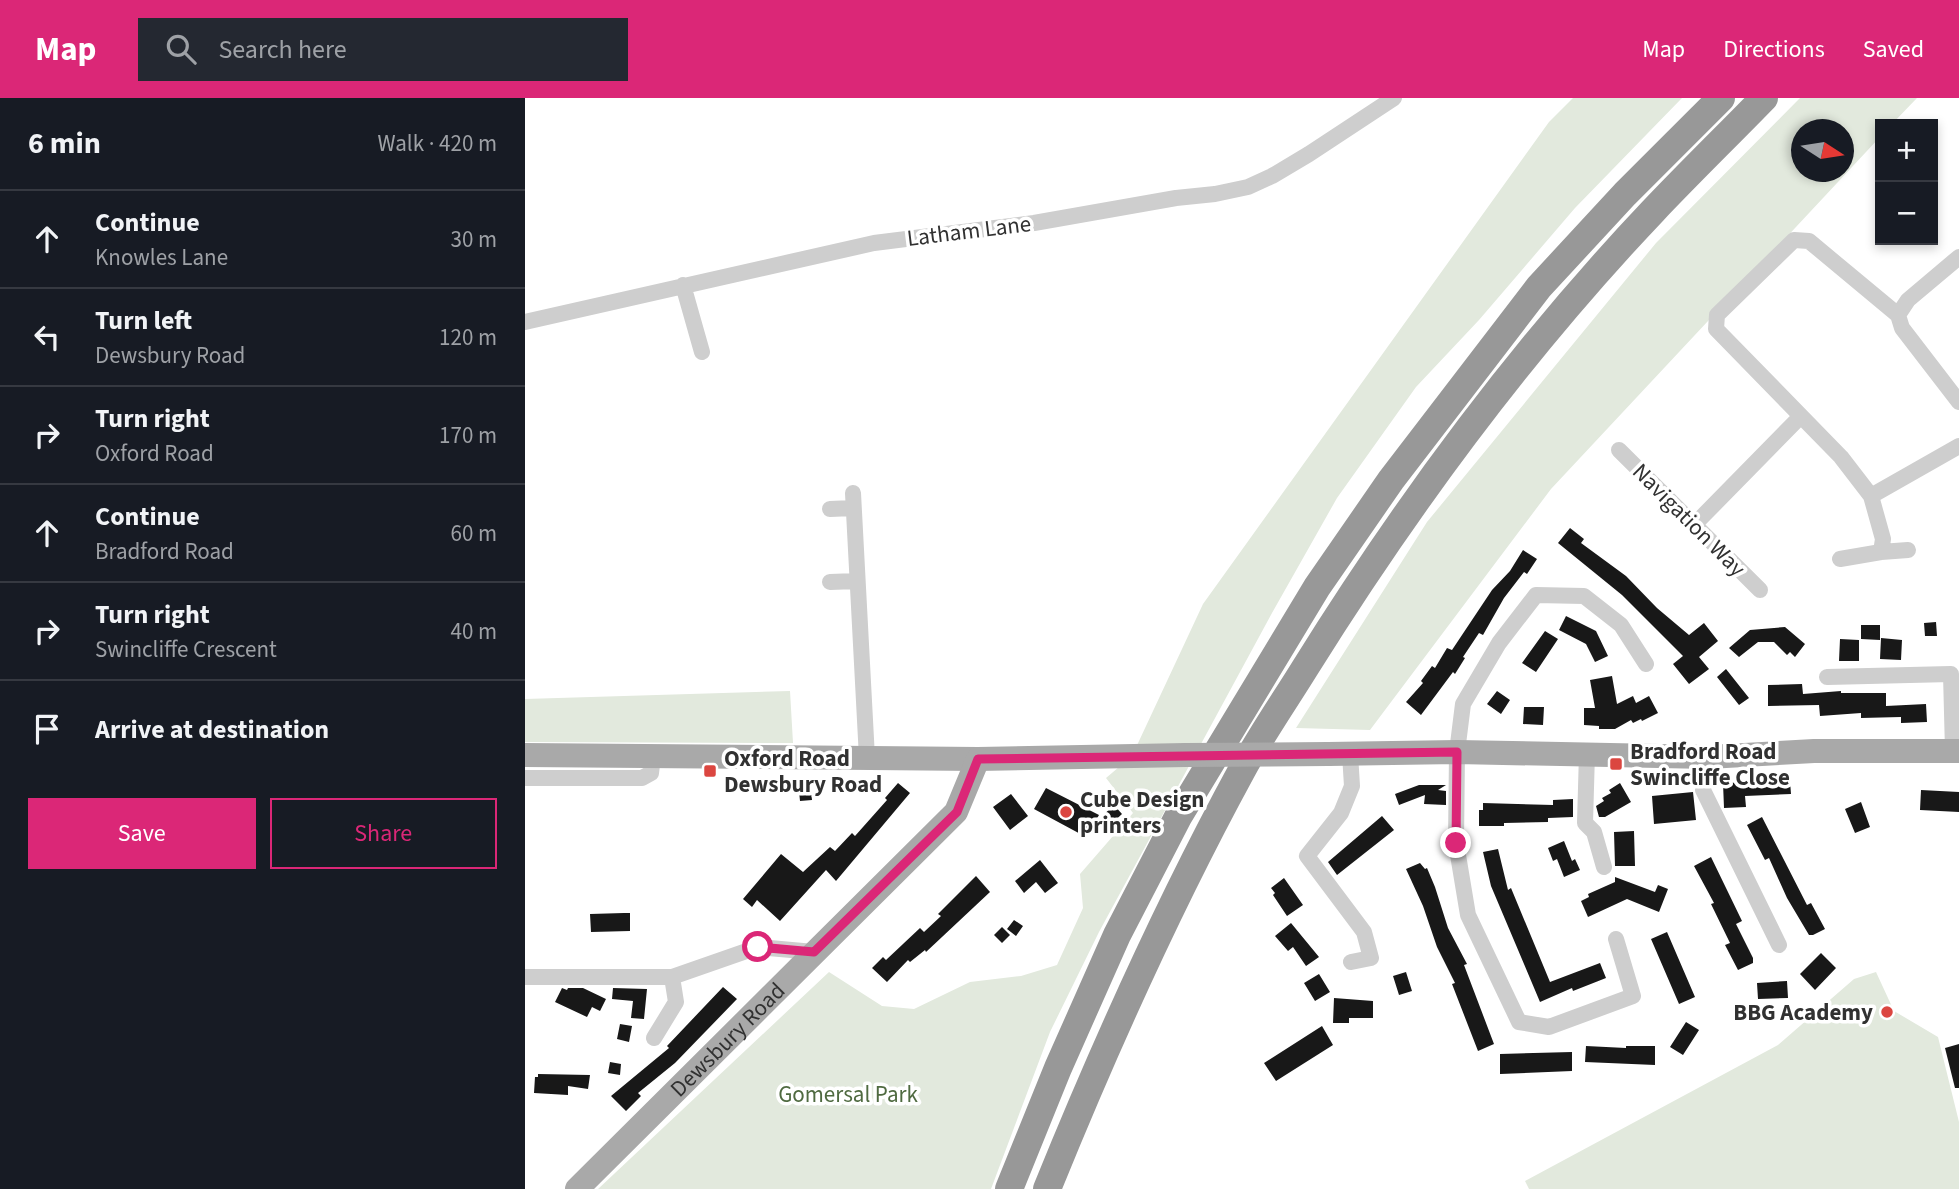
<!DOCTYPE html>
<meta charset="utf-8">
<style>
body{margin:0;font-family:"Source Sans 3",sans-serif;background:#242831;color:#f1f3f6}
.controls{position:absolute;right:21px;top:21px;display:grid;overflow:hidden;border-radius:0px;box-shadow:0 4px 10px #0003}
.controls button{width:63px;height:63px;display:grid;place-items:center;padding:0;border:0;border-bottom:2px solid #363941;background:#171b24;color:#f1f3f6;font:35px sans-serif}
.compass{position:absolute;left:1266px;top:21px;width:63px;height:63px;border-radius:50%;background:#171b24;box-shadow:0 4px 10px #0003;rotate:102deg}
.stop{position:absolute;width:21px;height:21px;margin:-16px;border:5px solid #db2777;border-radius:50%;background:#fff}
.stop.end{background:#db2777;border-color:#fff;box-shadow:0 2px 7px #0008}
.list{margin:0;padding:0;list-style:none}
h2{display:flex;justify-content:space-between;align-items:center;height:91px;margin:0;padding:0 28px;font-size:30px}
h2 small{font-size:23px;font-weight:400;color:#9ea1a6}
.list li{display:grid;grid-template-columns:46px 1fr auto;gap:21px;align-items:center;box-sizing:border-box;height:98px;padding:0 28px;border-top:2px solid #363941}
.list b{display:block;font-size:26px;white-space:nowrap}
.list p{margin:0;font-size:23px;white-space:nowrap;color:#9ea1a6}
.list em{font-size:23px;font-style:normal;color:#9ea1a6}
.actions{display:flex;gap:14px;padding:21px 28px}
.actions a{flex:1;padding:16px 0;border:2px solid #db2777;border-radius:0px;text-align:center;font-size:24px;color:#db2777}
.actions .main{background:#db2777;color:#fff}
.icon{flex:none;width:38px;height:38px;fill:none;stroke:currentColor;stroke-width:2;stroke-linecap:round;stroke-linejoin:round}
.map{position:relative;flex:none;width:1434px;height:1091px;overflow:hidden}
header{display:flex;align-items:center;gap:42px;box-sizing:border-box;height:98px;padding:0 35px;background:#db2777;color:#fff}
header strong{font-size:33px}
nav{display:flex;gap:38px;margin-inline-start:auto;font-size:24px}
.search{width:490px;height:63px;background:#242831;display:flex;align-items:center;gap:18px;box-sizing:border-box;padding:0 24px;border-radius:0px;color:#9ea1a6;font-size:26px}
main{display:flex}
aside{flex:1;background:#171b24}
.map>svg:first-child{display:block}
.green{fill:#e2e9dd;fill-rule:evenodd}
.building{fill:#181818}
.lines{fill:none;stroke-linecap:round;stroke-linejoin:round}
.street{stroke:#cecece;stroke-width:16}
.primary{stroke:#a9a9a9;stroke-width:24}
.highway{stroke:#989898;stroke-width:28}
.primary-bridge{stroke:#a9a9a9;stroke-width:24}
.route{stroke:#db2777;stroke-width:9}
.poi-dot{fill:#db4640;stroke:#fff;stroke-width:2.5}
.labels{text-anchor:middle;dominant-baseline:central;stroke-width:7;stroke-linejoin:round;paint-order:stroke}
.street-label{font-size:23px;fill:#313131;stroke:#fff}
.poi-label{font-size:23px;font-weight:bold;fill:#313131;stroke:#fff;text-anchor:start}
.park-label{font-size:23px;fill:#4f6a40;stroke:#fff}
</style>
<header>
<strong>Map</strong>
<div class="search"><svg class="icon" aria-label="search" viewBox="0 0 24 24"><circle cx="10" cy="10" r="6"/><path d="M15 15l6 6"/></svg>Search here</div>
<nav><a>Map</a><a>Directions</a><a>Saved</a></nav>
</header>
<main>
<aside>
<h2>6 min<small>Walk · 420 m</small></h2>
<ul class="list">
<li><svg class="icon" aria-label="ahead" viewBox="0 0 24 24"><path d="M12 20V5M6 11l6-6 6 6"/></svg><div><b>Continue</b><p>Knowles Lane</p></div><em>30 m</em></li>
<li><svg class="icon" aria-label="left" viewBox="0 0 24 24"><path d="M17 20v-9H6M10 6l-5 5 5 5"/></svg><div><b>Turn left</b><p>Dewsbury Road</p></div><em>120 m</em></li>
<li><svg class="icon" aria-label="right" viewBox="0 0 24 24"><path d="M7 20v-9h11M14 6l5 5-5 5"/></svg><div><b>Turn right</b><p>Oxford Road</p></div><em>170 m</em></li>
<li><svg class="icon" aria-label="ahead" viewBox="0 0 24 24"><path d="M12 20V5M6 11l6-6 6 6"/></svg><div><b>Continue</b><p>Bradford Road</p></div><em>60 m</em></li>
<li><svg class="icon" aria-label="right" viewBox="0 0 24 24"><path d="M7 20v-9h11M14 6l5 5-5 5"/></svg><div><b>Turn right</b><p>Swincliffe Crescent</p></div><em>40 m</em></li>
<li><svg class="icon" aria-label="arrive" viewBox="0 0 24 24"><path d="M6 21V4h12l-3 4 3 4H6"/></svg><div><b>Arrive at destination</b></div></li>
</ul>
<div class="actions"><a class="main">Save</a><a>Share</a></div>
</aside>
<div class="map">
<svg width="1434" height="1091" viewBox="0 0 1434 1091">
<rect width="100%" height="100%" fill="#fff"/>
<path class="green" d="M1048,0H1157L1050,110L954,222L891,289L812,400L747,515L574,834L525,934L466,1091H73L304,874L357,908L389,911L445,884L496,878L532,867L558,810L555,776L608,715L581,680L607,658L678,506L1024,24Z
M1275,0H1392L1367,26H1355V39L1026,391L845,632L771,630L902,424L1131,145ZM1276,32H1318V74H1276Z
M265,593L268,645L0,644V601Z
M1351,874L1369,913L1413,939L1434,1024V1091H1004L1000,1083L1253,947L1329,881Z"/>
<path class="building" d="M1045,430L1059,441L1056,445L1101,478L1132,510L1164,537L1179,525L1193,543L1174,559L1184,571L1164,586L1148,566L1158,558L1097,497L1033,445Z
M998,452L1012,461L1002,476L999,474L979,500L958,537L954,535L938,559L940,560L930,576L928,574L896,617L881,604L898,585L896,583L907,568L910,570L922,550L927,552L967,492L985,473Z
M1041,518L1071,533L1083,558L1070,564L1061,546L1034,532Z
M1411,524L1412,538H1400L1399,525Z
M1336,527H1355V542L1336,541Z
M1260,529L1280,546L1270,559L1265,554L1262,557L1249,544H1233L1214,559L1204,550L1225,532Z
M1020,533L1033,541L1011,574L997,565Z
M1356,540L1377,542L1376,562L1355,561Z
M1315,541L1334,542V563H1314Z
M1201,571L1224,600L1214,607L1192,579Z
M1087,578L1092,606L1108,598L1111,605L1124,598L1133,615L1117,623L1116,621L1108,625L1106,622L1090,631H1074V628L1059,627V610H1070L1065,582Z
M1277,586L1278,596L1316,593V595H1361V608L1401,606L1402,624L1376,625V619L1336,620V615L1295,618L1294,607L1243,608V587Z
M972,593L985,602L976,616L962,606Z
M999,609H1019L1018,627L998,626Z
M285,682L287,702L275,703L273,683Z
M1265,683L1266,696L1220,698L1221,709L1199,710L1198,685Z
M373,685L385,695L311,783L301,772L255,823L232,802L227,809L218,801L256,756L278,774L305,749L310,753L327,735L330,738L362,702L360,700Z
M1095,685L1106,704L1080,719H1074L1071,708L1079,703L1077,700L1086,695L1084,692Z
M894,687H921L913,692L921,693V707L899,706L900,697L874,707L870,696Z
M521,690L574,717L561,739L509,711Z
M1396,692L1434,694V714L1395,712Z
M1168,694L1171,722L1129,726L1127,698Z
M486,696L503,718L485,732L468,709Z
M1048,701V719L1023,720V724L979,725V728H954V712H958V705L1028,707V702Z
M1336,704L1345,729L1330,735L1320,711Z
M589,707L597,716L582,730L574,721Z
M857,718L869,732L812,777L803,764Z
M1237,719L1282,807L1286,805L1300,831L1288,837H1284L1262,800L1244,760L1240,762L1222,727Z
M1109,733L1110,768H1090L1089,734Z
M1039,743L1047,763L1050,761L1055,772L1039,779L1032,761L1028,763L1023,750Z
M973,751L983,792L986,790L1025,884L1075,865L1081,880L1048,893L1047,890L1015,904L966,788L958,754Z
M1186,759L1217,823L1211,826L1228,860V865L1213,872L1200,847L1205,845L1186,806L1189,805L1169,768Z
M515,762L533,785L520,795L511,784L499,795L490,783Z
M895,765L900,771L902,770L910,789L923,830L942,866L939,867L969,946L953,953L927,886L930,885L912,849L898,808L881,771Z
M451,778L465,794L401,854L400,852L385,864L383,862L362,884L347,870L358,859L361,862L395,830L399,834L416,818L413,816Z
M1090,779L1130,794L1133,787L1143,791L1134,814L1102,801L1063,819L1056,803L1064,799L1063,796L1090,784Z
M759,780L778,807L762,818L748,797L750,795L746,790Z
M99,815H105V833L66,834L65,816Z
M489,822L498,828L491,838L482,831Z
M766,825L794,859L781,868L768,849L763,853L750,838Z
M477,829L485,837L477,845L469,837Z
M1142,834L1170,899L1154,906L1126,841Z
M1296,855L1311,870L1290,892L1275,876Z
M881,874L887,893L874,897L868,878Z
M794,876L805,894L790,903L779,885Z
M1262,883L1263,900L1233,901L1232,885Z
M198,889L212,901L150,965L113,995L116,998L101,1013L86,998L144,950L142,948Z
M37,890L42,892L43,890H58L81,901L75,913L67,909L62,919L30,904Z
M88,890L122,891L119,921L106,920L108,903L87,901Z
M809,900L848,903V920H824V925H808Z
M1161,924L1174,932L1158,957L1145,949Z
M95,926L107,928L104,944L92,941Z
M797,928L808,947L751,983L739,965Z
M1434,946V990H1430L1420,950Z
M1061,948L1101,950V948H1130V967L1060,964Z
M1047,954V973L975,976V956Z
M85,964L96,966L95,977L83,975Z
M13,976L65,977L63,991L43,988V997L9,995L10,979H13Z"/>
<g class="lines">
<path class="street" d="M1434,159L1383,202L1373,217L1377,230L1434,304
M158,187L177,254
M0,224L349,145L509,125L651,100L690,96L723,89L747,78L784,56L869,0
M1094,352L1235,492
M328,395L342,660
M1346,398L1434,348
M305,411L328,410
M1169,427L1276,318
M1356,454L1383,452
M1315,461L1356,454L1358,441L1346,398L1316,359L1191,231L1192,217L1269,142L1284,143L1373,217
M305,484L332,483
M1302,579L1426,576L1428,653
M1062,655L1060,725L1069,734L1079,769
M825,656L827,688L816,715L782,758L839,834L846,860L826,864
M1183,659L1178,692L1254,847
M0,680H117L126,675L128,658
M1091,841L1108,898L1024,929L994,924L943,817L931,745L932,654L938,606L974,545L1011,497L1059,498L1096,527L1121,566
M0,879H147L233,849L289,854
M129,940L151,904L147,879"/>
<g class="primary">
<path d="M803,656L932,654L1183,659L1289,653H1434"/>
<path d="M0,657L453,661L661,657"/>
<path id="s1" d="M52,1091L431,714L453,661"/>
</g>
<path class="highway" d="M484,1091L533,970L592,837L653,719L792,489L866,382L1014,189L1100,96L1196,0
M522,1091C580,948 644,806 717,672C736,637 759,604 780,570C881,408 996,252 1128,113C1164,75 1202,38 1239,0"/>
<path class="primary-bridge" d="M661,657L803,656"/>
</g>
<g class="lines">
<path class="route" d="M233,849L289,854L432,714L453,661L932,654L931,745"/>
</g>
<g class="poi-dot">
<rect x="1084" y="659" width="14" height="14" rx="3.5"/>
<rect x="178" y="666" width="14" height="14" rx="3.5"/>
<circle cx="541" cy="714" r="7"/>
<circle cx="1362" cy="914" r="7"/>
</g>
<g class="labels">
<g class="street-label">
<text transform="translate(444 133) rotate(-7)">Latham Lane</text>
<text transform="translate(1164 422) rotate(45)">Navigation Way</text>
<text stroke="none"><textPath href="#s1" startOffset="212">Dewsbury Road</textPath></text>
</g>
<g class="poi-label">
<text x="1105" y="653">Bradford Road<tspan x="1105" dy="26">Swincliffe Close</tspan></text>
<text x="199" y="660">Oxford Road<tspan x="199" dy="26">Dewsbury Road</tspan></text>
<text x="555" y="701">Cube Design<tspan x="555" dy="26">printers</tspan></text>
<text x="1348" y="914" text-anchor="end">BBG Academy</text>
</g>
<g class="park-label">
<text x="323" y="996">Gomersal Park</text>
</g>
</g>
</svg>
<div class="controls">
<button>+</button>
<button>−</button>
</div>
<svg class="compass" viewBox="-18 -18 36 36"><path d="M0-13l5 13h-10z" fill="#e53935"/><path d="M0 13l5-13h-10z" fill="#9ea1a6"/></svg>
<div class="stop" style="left:233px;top:849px"></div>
<div class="stop end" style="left:931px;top:745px"></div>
</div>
</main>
